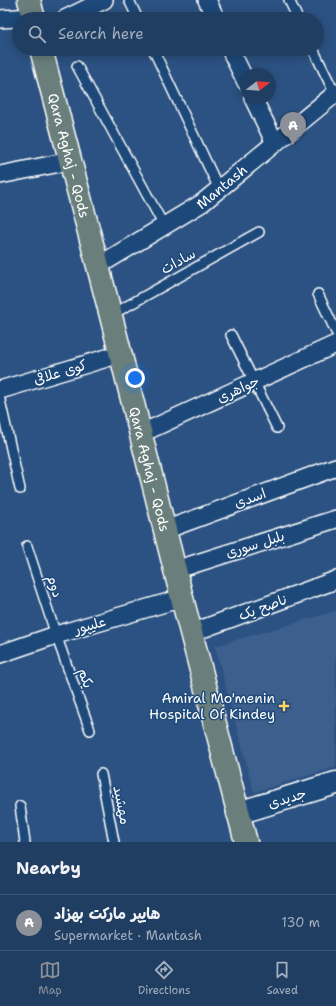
<!DOCTYPE html>
<meta charset="utf-8">
<style>
body{margin:0;font-family:"Shantell Sans","Playpen Sans Arabic",sans-serif;background:#284568;color:#f1f3f6}
.compass{position:absolute;left:240px;top:68px;width:36px;height:36px;border-radius:50%;background:#203e62;box-shadow:0 2px 10px #0003;rotate:73deg}
.you{position:absolute;left:135px;top:378px;width:14px;height:14px;margin:-10px;border:3px solid #fff;border-radius:50%;background:#1a73e8;box-shadow:0 0 0 6px #1a73e833}
.badge{display:grid;place-items:center;width:26px;height:26px;border-radius:50%;background:#8c9099;color:#fff;font-size:13px;font-weight:700}
.pin{position:absolute;translate:-50% -33px;filter:drop-shadow(0 1px 2px #0008)}
.pin::after{content:'';position:absolute;top:21px;width:14px;height:12px;background:inherit;clip-path:polygon(0 0,100% 0,50% 100%)}
.list{margin:0;padding:0;list-style:none}
h2{display:flex;justify-content:space-between;align-items:center;height:52px;margin:0;padding:0 16px;font-size:17px}
h2 small{font-size:13px;font-weight:400;color:#a2aebe}
.list li{display:grid;grid-template-columns:26px 1fr auto;gap:12px;align-items:center;box-sizing:border-box;height:56px;padding:0 16px;border-top:1px solid #3d5777}
.list b{display:block;font-size:15px;white-space:nowrap}
.list p{margin:0;font-size:13px;white-space:nowrap;color:#a2aebe}
.list em{font-size:13px;font-style:normal;color:#a2aebe}
.icon{flex:none;width:22px;height:22px;fill:none;stroke:currentColor;stroke-width:2;stroke-linecap:round;stroke-linejoin:round}
.map{position:relative;flex:none;width:336px;height:842px;overflow:hidden}
.search{position:absolute;background:#203e62;box-shadow:0 2px 10px #0003;left:12px;right:12px;top:12px;height:44px;display:flex;align-items:center;gap:10px;box-sizing:border-box;padding:0 14px;border-radius:22px;color:#a2aebe;font-size:15px}
.sheet{height:108px;background:#203e62}
nav{display:flex;justify-content:space-around;align-items:center;box-sizing:border-box;height:56px;border-top:1px solid #3d5777;background:#203e62;font-size:11px;color:#a2aebe}
nav a{display:grid;justify-items:center;gap:2px}
nav .on{color:#8c9099}
.map>svg:first-child{display:block}
.built{fill:#3d5f8e}
.lines{fill:none;stroke-linecap:round;stroke-linejoin:round}
.service-casing{stroke:#fff;stroke-width:12}
.minor-casing{stroke:#fff;stroke-width:20}
.tertiary-casing{stroke:#fff;stroke-width:25}
.primary-casing{stroke:#fff;stroke-width:25}
.service{stroke:#1f4a7a;stroke-width:9}
.minor{stroke:#1f4a7a;stroke-width:17}
.tertiary{stroke:#1f4a7a;stroke-width:22}
.primary{stroke:#6b7f7c;stroke-width:22}
.poi-dot{fill:#ffd166;stroke:#1f4a7a;stroke-width:1.5}
.labels{text-anchor:middle;dominant-baseline:central;stroke-width:3;stroke-linejoin:round;paint-order:stroke}
.street-label{font-size:14px;fill:#fff;stroke:#1f4a7a}
.poi-label{font-size:14px;fill:#fff;stroke:#1f4a7a;text-anchor:end}
</style>
<div class="map">
<svg width="336" height="842" viewBox="0 0 336 842">
<rect width="100%" height="100%" fill="#2b5282"/>
<filter id="ink" filterUnits="userSpaceOnUse"><feTurbulence type="fractalNoise" baseFrequency=".025" numOctaves="2"/><feDisplacementMap in="SourceGraphic" scale="8" xChannelSelector="R" yChannelSelector="G"/><feConvolveMatrix kernelMatrix="1 2 1 2 8 2 1 2 1" color-interpolation-filters="sRGB"/></filter>
<g filter="url(#ink)">
<path class="built" d="M336,611V767L254,792L215,646Z"/>
<g class="lines">
<defs>
<path id="service" d="M129,0L138,19
M289,0L298,19
M153,49L219,189
M313,49L335,94
M77,66L164,226
M318,294L336,332
M111,315L259,232
M231,335L277,428
M0,400L20,489
M27,546L56,635L90,730
M101,774L114,842
M20,806L25,842"/>
<g id="minor">
<path d="M207,0L216,19"/>
<path d="M0,19L33,17"/>
<path d="M65,19L104,0"/>
<path d="M230,49L246,82"/>
<path d="M253,98L275,143"/>
<path d="M0,175L70,161"/>
<path id="s1" d="M98,266L202,203L336,93"/>
<path d="M0,390L120,354"/>
<path d="M140,434L336,344"/>
<path d="M165,530L336,467"/>
<path d="M175,570L336,519"/>
<path d="M191,633L336,580"/>
<path d="M0,654L56,635L182,598"/>
</g>
<path id="tertiary" d="M238,813L336,783"/>
<g id="primary">
<path d="M29,0L34,19"/>
<path id="s2" d="M41,49L111,316L182,598L246,842"/>
</g>
</defs>
<use href="#service" class="service-casing"/>
<use href="#minor" class="minor-casing"/>
<use href="#tertiary" class="tertiary-casing"/>
<use href="#primary" class="primary-casing"/>
<use href="#service" class="service"/>
<use href="#minor" class="minor"/>
<use href="#tertiary" class="tertiary"/>
<use href="#primary" class="primary"/>
</g>
</g>
<path class="poi-dot" d="M282 700h4v4h4v4h-4v4h-4v-4h-4v-4h4z"/>
<g class="labels">
<g class="street-label">
<text stroke="none"><textPath href="#s2" startOffset="110">Qara Aghaj - Qods</textPath></text>
<text stroke="none"><textPath href="#s1" startOffset="147">Mantash</textPath></text>
<text transform="translate(178 261) rotate(-29)">سادات</text>
<text transform="translate(60 372) rotate(-17)">کوی علافی</text>
<text transform="translate(238 389) rotate(-25)">جواهری</text>
<text stroke="none"><textPath href="#s2" startOffset="434">Qara Aghaj - Qods</textPath></text>
<text transform="translate(250 498) rotate(-20)">اسدی</text>
<text transform="translate(255 544) rotate(-17)">بلبل سوری</text>
<text transform="translate(55 586) rotate(72)">دوم</text>
<text transform="translate(263 607) rotate(-20)">ناصح یک</text>
<text transform="translate(90 625) rotate(-16)">علیپور</text>
<text transform="translate(86 678) rotate(71)">یکم</text>
<text transform="translate(287 798) rotate(-17)">جدیدی</text>
<text transform="translate(122 805) rotate(79)">مهشید</text>
</g>
<g class="poi-label">
<text x="275" y="698">Amiral Mo'menin<tspan x="275" dy="16">Hospital Of Kindey</tspan></text>
</g>
</g>
</svg>
<svg class="compass" viewBox="-18 -18 36 36"><path d="M0-13l5 13h-10z" fill="#e53935"/><path d="M0 13l5-13h-10z" fill="#a2aebe"/></svg>
<div class="you"></div>
<div class="pin badge" style="left:293px;top:145px">A</div>
<div class="search"><svg class="icon" aria-label="search" viewBox="0 0 24 24"><circle cx="10" cy="10" r="6"/><path d="M15 15l6 6"/></svg>Search here</div>
</div>
<section class="sheet">
<h2>Nearby<small></small></h2>
<ul class="list">
<li><span class="badge">A</span><div><b>هایپر مارکت بهزاد</b><p>Supermarket · Mantash</p></div><em>130 m</em></li>
</ul>
</section>
<nav>
<a class="on"><svg class="icon" aria-label="map" viewBox="0 0 24 24"><path d="M3 6l6-2 6 2 6-2v14l-6 2-6-2-6 2zM9 4v14M15 6v14"/></svg>Map</a>
<a><svg class="icon" aria-label="directions" viewBox="0 0 24 24"><path d="M12 3l9 9-9 9-9-9zM9 14v-3h6M13 9l2 2-2 2"/></svg>Directions</a>
<a><svg class="icon" aria-label="saved" viewBox="0 0 24 24"><path d="M7 4h10v16l-5-4-5 4z"/></svg>Saved</a>
</nav>
